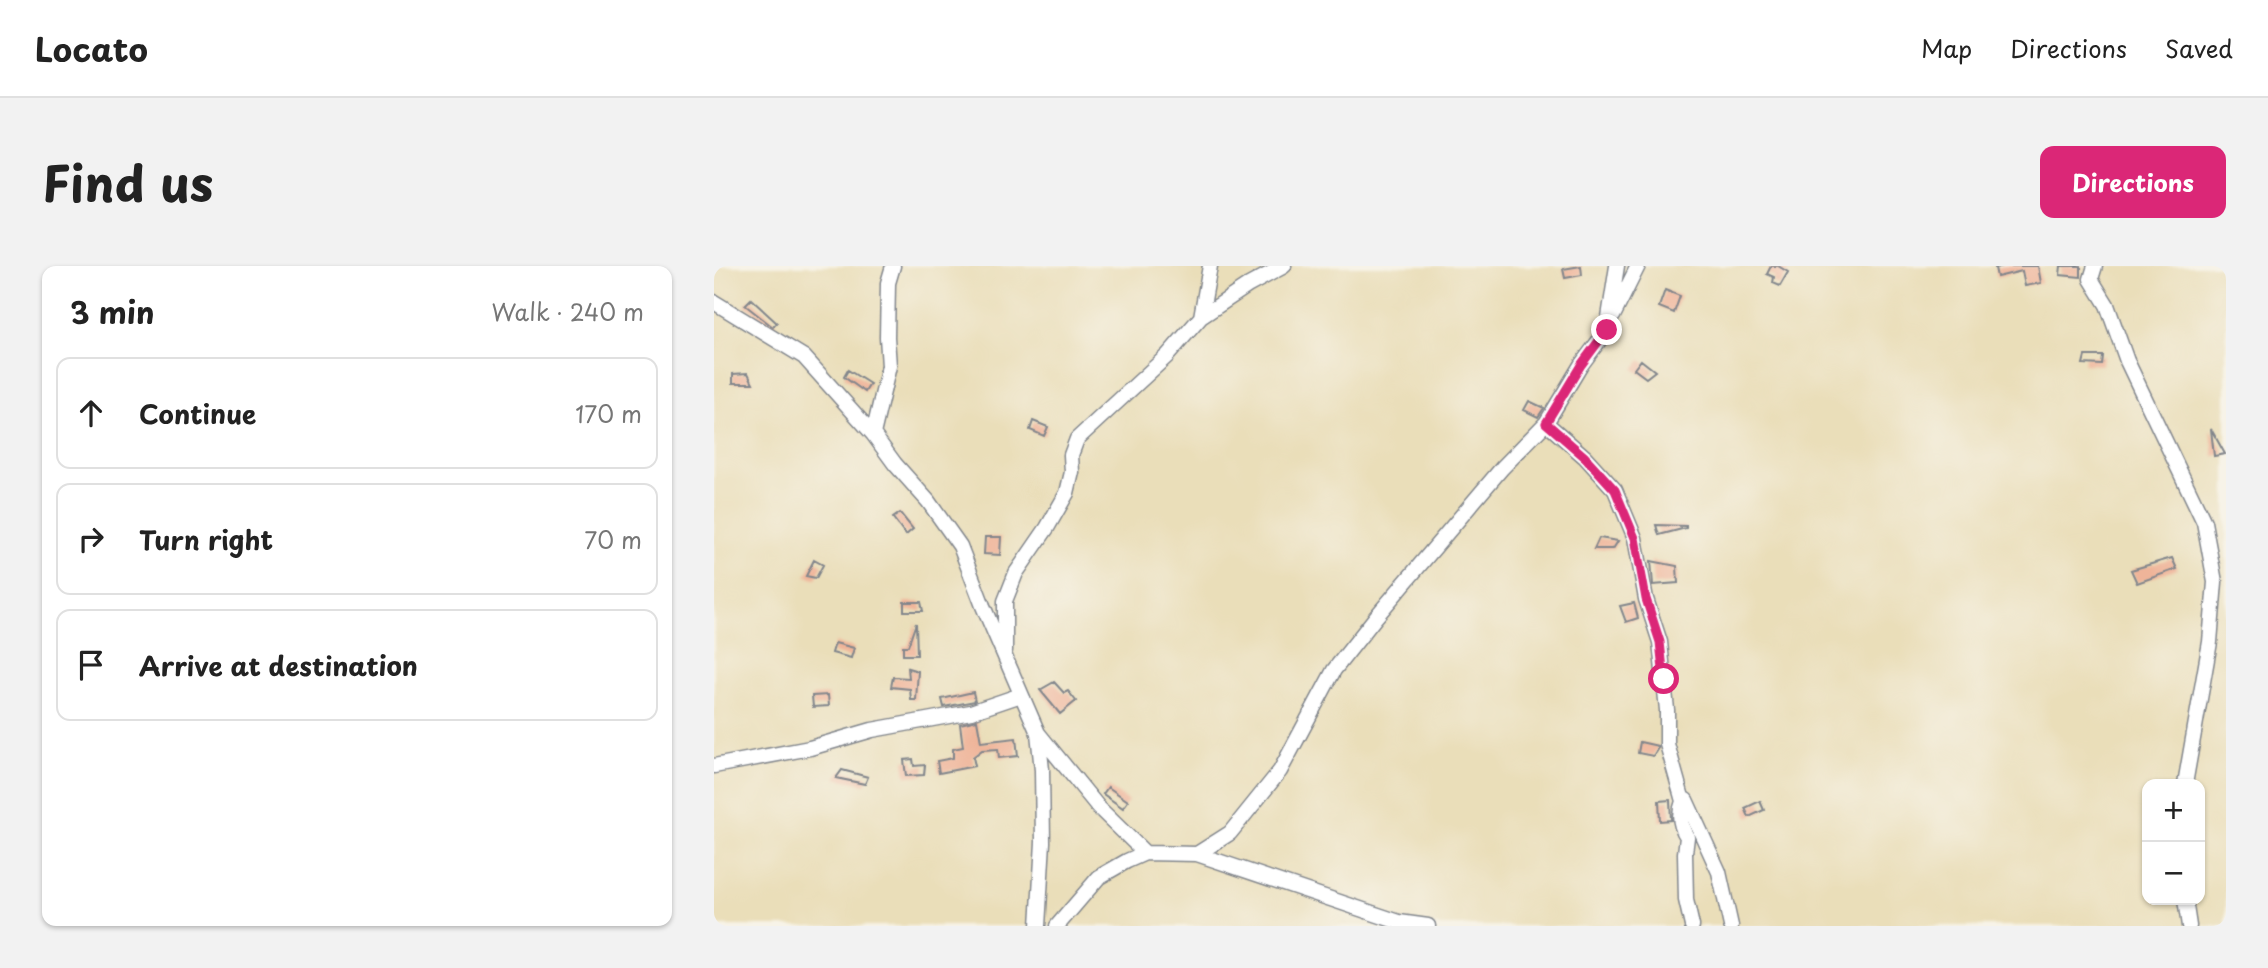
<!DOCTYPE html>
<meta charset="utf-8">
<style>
body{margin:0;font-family:"Playpen Sans",sans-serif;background:#f2f2f2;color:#222}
.controls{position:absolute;right:21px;bottom:21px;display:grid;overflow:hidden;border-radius:14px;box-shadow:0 2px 5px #0004}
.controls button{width:63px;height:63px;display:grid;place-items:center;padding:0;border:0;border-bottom:2px solid #e0e0e0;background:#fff;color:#222;font:35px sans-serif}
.stop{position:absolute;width:21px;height:21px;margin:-16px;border:5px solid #db2777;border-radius:50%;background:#fff}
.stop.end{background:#db2777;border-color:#fff;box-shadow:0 2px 7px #0008}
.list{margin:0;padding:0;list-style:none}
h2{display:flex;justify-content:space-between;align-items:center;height:91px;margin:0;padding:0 28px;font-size:30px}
h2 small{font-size:23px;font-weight:400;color:#767676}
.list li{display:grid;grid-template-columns:46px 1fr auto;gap:21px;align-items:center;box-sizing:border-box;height:112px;margin:0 14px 14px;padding:0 14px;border:2px solid #e0e0e0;border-radius:14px}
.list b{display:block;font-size:26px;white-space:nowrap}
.list em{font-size:23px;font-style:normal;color:#767676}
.icon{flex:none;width:38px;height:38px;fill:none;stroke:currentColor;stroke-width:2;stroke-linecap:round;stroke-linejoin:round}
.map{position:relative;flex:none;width:1512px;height:660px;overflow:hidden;border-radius:14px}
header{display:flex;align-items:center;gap:42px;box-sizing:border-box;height:98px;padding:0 35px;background:#fff;border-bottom:2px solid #e0e0e0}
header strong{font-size:33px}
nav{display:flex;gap:38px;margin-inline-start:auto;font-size:24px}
.intro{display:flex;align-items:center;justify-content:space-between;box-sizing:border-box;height:168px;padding:0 42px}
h1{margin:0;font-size:49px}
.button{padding:18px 32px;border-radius:14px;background:#db2777;color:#fff;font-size:24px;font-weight:700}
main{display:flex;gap:42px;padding:0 42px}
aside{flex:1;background:#fff;border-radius:14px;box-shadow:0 2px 5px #0004}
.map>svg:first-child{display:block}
.building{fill:#efb499}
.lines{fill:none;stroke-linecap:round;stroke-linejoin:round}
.minor-casing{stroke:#82868c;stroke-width:17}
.minor{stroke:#fff;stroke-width:14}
.route{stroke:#db2777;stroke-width:9}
</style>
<header>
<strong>Locato</strong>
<nav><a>Map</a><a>Directions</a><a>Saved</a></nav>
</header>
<div class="intro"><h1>Find us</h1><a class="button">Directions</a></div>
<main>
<aside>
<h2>3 min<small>Walk · 240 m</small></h2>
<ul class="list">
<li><svg class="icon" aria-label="ahead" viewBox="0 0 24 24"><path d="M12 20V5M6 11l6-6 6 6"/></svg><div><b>Continue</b></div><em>170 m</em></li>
<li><svg class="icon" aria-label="right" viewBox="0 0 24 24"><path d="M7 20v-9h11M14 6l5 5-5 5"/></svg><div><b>Turn right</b></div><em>70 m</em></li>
<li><svg class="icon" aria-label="arrive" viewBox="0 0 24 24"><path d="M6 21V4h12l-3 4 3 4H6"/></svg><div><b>Arrive at destination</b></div></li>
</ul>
</aside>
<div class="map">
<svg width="1512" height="660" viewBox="0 0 1512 660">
<rect width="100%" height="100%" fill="#f7f3e8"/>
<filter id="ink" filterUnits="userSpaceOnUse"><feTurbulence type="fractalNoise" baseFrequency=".0143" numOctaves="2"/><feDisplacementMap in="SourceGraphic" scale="14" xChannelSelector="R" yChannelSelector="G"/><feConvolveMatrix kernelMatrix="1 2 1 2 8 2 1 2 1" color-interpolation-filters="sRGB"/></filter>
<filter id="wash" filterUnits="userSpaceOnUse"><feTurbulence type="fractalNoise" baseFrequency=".00686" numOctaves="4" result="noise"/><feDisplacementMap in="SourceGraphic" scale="28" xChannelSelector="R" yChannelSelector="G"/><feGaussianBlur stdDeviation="1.57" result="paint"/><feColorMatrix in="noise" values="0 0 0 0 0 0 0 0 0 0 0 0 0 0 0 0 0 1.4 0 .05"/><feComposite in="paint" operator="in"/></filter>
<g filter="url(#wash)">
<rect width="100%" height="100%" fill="#eadeb9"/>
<g id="blocks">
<path class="building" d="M867,0L868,9L851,12L849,3Z
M1057,0H1064L1074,6L1066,20L1059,17L1060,11L1053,8Z
M1289,0H1324L1327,17L1311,20L1308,5L1283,11L1281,2Z
M1347,0H1367V11L1346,9Z
M951,24L966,30L960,47L945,41Z
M37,33L63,57L59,61L31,39Z
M1371,90H1389L1388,99L1369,98Z
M927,94L941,105L932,112L920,103Z
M134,104L156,118L151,126L130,111Z
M34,107L39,117H19V108Z
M815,135L830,142L824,151L810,144Z
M319,155L334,161L330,170L316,164Z
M1497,163L1511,188L1500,190Z
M186,247L199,263L192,269L179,252Z
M942,259L972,260V262L945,269Z
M271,271H287L286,289L270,288Z
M885,272L904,275L899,283H880Z
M1458,292L1463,303L1423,317L1417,304Z
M100,294L109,299L102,312L92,310Z
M937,295L963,300L964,317L939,319Z
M190,336H207L209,345H190Z
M920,337L924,352L912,356L906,340Z
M202,357L203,389H189V380H194Z
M121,377L140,382L137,392L118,387Z
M194,402L204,405L202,434H197L196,423L177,421L179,411L195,412Z
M340,416L350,427L354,425L362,435L346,448L326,424Z
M259,426L261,435L230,441L228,433Z
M114,429L115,440L99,441L98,430Z
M263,454L267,476L302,472L304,490L285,492L284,483L268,484L259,491L261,500L225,507L223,495L239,492V483L249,481L246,458Z
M926,476L944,480V482L939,490L924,487Z
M199,493L200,500L211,499L210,509L192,510L190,494Z
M128,504L154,511L151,518L122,512Z
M394,521L414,535L409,542L389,528Z
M956,534L957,554L946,555L945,535Z
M1046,535L1050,544L1035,551L1031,542Z"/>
</g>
</g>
<g filter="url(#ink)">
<use href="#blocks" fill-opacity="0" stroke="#82868c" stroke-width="2"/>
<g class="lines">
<defs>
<path id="minor" d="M1381,0L1377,13L1393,39L1413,95L1490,256L1501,316L1496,376L1471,518
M0,36L90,91L159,168L175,100L173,71L174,17L179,0
M899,50L924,0
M487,51L496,0
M832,157L871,191L901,224L921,272L932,333L946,376L953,444V478L969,535
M159,168L181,198L214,235L246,280L269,340L324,467L328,504L329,576L324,660
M291,385V335L302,307L333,262L353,227L358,206L357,189L363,173L453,90L487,51L535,19L570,0
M324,467L385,542L431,587L413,595L385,611L343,660
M0,500L96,482L158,464L257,446L307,429
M431,587L483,588L685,656L714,660
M483,588L516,567L566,505L620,404L661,352L788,202L832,157L867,99L893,64L903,0
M1471,634L1475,660
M978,660L972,634L971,587L973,571C966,560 964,548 969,535L972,534L1005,606L1017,660"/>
</defs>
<use href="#minor" class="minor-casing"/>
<use href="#minor" class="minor"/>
</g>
</g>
<g class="lines" filter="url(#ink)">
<path class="route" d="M893,64L867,99L832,157L871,191L901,224L921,272L932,333L946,376L950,413"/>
</g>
</svg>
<div class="controls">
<button>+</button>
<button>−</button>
</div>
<div class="stop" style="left:950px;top:413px"></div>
<div class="stop end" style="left:893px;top:64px"></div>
</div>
</main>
